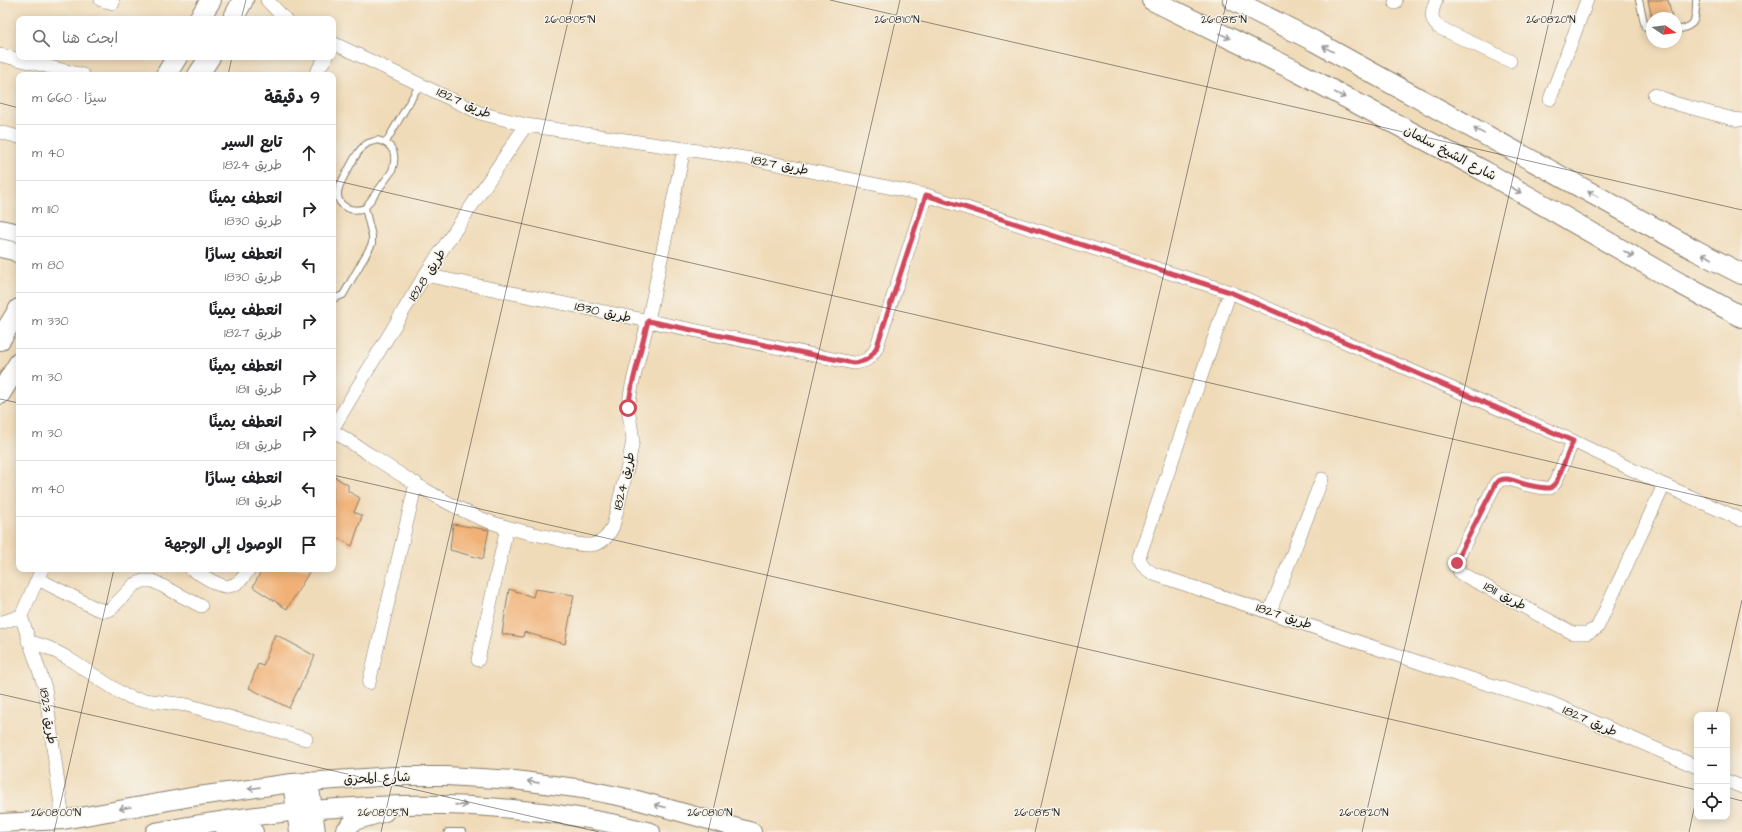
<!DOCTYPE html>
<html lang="ar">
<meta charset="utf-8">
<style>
body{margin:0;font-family:"Architects Daughter","Playpen Sans Arabic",sans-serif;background:#f6f6f6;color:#202124;direction:rtl}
.controls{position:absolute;right:12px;bottom:12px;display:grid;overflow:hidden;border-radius:8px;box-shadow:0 2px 10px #0003}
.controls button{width:36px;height:36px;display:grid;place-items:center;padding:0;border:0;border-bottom:1px solid #e0e0e0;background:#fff;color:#202124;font:20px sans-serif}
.compass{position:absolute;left:1646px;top:12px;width:36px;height:36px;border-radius:50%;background:#fff;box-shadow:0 2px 10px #0003;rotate:103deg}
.stop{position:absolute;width:12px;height:12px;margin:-9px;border:3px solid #d1495b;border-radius:50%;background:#fff}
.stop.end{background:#d1495b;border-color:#fff;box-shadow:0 1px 4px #0008}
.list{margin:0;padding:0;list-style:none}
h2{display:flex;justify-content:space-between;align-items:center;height:52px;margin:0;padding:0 16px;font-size:17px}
h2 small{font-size:13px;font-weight:400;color:#757577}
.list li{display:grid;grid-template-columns:26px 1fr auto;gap:12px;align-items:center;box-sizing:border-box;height:56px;padding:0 16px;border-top:1px solid #e0e0e0}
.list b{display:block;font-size:15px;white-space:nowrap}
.list p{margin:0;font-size:13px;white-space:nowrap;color:#757577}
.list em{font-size:13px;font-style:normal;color:#757577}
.icon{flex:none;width:22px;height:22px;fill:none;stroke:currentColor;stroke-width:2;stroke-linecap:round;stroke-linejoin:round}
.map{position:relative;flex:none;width:1742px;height:832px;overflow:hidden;direction:ltr}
.search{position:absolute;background:#fff;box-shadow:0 2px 10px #0003;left:16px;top:16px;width:320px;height:44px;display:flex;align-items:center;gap:10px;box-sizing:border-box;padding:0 14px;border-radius:8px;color:#757577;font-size:15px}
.panel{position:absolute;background:#fff;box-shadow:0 2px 10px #0003;left:16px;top:72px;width:320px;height:500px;border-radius:8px;direction:rtl}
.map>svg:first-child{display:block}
.building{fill:#f1b075}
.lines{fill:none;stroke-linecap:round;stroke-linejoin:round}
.lane-casing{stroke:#867c6a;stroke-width:8}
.street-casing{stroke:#867c6a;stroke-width:14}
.secondary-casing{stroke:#867c6a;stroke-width:20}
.primary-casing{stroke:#867c6a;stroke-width:22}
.lane{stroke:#fff;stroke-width:6}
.street{stroke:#fff;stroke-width:13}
.secondary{stroke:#fff;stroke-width:18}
.primary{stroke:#fff;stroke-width:20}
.oneway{stroke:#999}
.route{stroke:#d1495b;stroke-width:5}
.ticks{fill:none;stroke:#1c1c1c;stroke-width:1;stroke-opacity:0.45}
.labels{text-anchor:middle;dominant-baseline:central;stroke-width:3;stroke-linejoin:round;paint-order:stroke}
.street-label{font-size:13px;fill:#1c1c1c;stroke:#f7f3e8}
.ticks-label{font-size:10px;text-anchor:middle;fill:#1c1c1c;stroke:#f7f3e8;stroke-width:3;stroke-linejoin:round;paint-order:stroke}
</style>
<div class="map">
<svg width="1742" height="832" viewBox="0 0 1742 832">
<rect width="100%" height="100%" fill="#f7f3e8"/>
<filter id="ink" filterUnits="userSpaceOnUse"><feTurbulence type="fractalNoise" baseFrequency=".025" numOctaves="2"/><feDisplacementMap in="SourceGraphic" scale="8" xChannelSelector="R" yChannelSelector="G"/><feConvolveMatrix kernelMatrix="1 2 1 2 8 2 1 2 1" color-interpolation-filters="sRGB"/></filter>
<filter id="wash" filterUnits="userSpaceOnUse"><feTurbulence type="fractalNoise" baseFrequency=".012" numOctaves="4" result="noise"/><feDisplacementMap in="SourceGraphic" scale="16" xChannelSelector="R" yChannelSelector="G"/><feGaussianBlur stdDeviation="0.9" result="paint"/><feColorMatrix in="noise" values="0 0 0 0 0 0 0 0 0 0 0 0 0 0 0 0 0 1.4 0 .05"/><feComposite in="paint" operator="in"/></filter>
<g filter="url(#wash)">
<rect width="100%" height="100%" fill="#f0dbb9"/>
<g id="blocks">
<path class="building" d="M1648,0H1668L1672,18H1652Z
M333,476L348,485V491L360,498L354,512L362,516L352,546L333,535Z
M453,524L489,530L483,559L450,550Z
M262,569H311L287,609L253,587Z
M509,589L533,597L535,589L574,595L565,644L524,632L523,637L502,634Z
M275,634L315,656L289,708L249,688L258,664L263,666Z"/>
</g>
</g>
<g filter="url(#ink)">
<use href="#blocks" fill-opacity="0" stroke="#867c6a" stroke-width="1"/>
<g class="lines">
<defs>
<path id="lane" d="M1639,0L1645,27L1652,33
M1676,30C1697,27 1696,19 1696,0
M377,140C395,144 397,156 392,171L365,208C359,210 354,211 347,208C329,199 342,180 349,168C354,159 359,148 368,143C371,142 375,141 377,140Z
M386,142L420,84
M333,299L343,295L372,244V236L365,208
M448,832H462"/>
<path id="street" d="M101,0L113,3
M267,0L285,19
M1436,0C1432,11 1429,18 1438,27L1510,61
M1395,3L1396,0
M333,43L480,113L526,125L758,160L926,195L1230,292L1573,441L1664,485L1742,520
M0,55L83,75
M315,75L326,57
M1654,95L1677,104L1733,119L1742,120
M1550,99L1587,0
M0,132L19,137
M425,275L853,363C865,362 870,359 876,349L926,195
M1230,292L1139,557C1141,566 1146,569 1154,574L1445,671L1551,703L1697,767
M333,428L425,275L526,125
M333,431C380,460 431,498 482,519C505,528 529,533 553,538C577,544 601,555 613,526L629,461L633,440L628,408L632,385L648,321L684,149
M1573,441L1555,483L1550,488C1543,488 1536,487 1528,485C1517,483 1505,474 1496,483L1460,553L1457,563L1460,573L1573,633H1587L1597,628L1664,485
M191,569C215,582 231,600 249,569
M38,579L95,608L104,611L111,609L134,585L143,581H153L201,606
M1270,611L1322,479
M21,616L45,688L63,820
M0,623L21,616L42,569
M28,641L49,648L66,657L124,695L135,699L187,705L306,739
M478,660L507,527
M369,683L416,483
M1727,781L1742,787"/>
<path id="secondary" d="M0,229L19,233
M0,248L14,251L19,254
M309,781L316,832
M292,783L299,832
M0,823L63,820L191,797L292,783L393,776H446L515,780L583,789L637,800L752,832
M223,826L254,832
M155,832C320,801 486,791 651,832
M344,832L354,821L385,812"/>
<path id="primary" d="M1152,0L1296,71L1484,171L1681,284L1742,317
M1233,0L1314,41L1695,250L1742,274
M199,19L211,0
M233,19L243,0
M166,75L177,57
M198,75L210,57
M0,340L19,309
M0,394L19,363"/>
</defs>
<use href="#lane" class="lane-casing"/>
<use href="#street" class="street-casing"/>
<use href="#secondary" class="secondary-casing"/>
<use href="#primary" class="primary-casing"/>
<use href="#lane" class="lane"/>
<use href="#street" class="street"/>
<use href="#secondary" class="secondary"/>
<use href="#primary" class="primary"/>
</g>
<defs><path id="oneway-shaft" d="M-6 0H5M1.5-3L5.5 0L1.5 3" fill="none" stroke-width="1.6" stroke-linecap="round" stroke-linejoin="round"/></defs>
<g class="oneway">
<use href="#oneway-shaft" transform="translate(1225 36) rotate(27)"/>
<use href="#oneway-shaft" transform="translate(1328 49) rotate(-151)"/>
<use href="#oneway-shaft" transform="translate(1340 95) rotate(28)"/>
<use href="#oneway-shaft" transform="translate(1479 131) rotate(-151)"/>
<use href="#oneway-shaft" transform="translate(1516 190) rotate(30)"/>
<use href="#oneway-shaft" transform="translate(1593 194) rotate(-151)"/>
<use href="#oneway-shaft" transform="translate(1629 254) rotate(30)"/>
<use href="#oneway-shaft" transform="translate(1707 256) rotate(-152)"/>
<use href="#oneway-shaft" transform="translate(533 782) rotate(-172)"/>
<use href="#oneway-shaft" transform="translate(254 788) rotate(172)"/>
<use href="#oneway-shaft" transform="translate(461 805) rotate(4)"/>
<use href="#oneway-shaft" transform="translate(660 806) rotate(-165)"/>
<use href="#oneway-shaft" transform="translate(125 808) rotate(170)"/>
</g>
</g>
<g class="lines" filter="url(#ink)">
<path class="route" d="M628,408L632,385L648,321L853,363C865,362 870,359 876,349L926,195L1230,292L1573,441L1556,483L1550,488C1543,488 1536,487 1528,485C1517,483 1505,474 1496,483L1460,553L1457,563"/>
</g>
<path class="ticks" d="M830,0L1742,210M241,19L246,0M228,75L232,57M0,103L19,108M333,180L1742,506M0,399L19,403M333,475L1697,790M0,694L599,832M1716,715L1742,600M1727,797L1742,801M54,832L114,569M381,832L573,0M708,832L900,0M1035,832L1227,0M1362,832L1554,0M1689,832L1697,795"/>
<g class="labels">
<g class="street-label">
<text transform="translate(464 103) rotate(24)">طريق 1827</text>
<text transform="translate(1450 153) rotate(28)">شارع الشيخ سلمان</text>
<text transform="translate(780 165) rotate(11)">طريق 1827</text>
<text transform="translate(427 275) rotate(-58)">طريق 1828</text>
<text transform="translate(603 312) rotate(12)">طريق 1830</text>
<text transform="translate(624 481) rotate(-77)">طريق 1824</text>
<text transform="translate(1505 596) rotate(28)">طريق 1811</text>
<text transform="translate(1284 616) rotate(18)">طريق 1827</text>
<text transform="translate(48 716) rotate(81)">طريق 1823</text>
<text transform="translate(1590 721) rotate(24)">طريق 1827</text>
<text transform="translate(377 778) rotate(-2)">شارع المحرق</text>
</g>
</g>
<g class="ticks-label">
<text x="570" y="23">26°08'05"N</text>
<text x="897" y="23">26°08'10"N</text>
<text x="1224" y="23">26°08'15"N</text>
<text x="1551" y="23">26°08'20"N</text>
<text x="56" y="816">26°08'00"N</text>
<text x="383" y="816">26°08'05"N</text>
<text x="710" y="816">26°08'10"N</text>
<text x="1037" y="816">26°08'15"N</text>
<text x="1364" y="816">26°08'20"N</text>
</g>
</svg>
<div class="controls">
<button>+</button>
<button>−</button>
<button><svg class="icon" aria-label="locate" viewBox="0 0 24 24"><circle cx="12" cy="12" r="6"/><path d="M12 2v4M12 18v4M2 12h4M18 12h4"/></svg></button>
</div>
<svg class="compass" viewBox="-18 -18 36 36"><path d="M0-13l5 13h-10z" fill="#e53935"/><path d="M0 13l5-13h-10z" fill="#757577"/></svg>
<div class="stop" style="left:628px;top:408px"></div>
<div class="stop end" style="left:1457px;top:563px"></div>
<div class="search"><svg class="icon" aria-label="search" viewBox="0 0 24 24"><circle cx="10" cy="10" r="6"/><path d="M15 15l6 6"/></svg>ابحث هنا</div>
<section class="panel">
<h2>9 دقيقة<small>سيرًا · 660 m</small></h2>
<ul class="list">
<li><svg class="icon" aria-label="ahead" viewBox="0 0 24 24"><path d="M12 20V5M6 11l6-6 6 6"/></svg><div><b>تابع السير</b><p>طريق 1824</p></div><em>40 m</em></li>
<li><svg class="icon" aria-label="right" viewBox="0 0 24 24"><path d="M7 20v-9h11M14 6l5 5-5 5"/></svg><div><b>انعطف يمينًا</b><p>طريق 1830</p></div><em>110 m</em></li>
<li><svg class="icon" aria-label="left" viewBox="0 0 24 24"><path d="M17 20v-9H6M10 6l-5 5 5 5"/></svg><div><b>انعطف يسارًا</b><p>طريق 1830</p></div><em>80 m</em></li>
<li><svg class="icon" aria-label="right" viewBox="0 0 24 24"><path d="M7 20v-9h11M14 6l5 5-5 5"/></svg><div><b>انعطف يمينًا</b><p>طريق 1827</p></div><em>330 m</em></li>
<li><svg class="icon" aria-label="right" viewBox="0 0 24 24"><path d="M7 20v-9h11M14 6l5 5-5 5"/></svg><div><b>انعطف يمينًا</b><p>طريق 1811</p></div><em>30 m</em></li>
<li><svg class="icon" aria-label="right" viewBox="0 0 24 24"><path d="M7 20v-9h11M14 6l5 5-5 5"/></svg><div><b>انعطف يمينًا</b><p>طريق 1811</p></div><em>30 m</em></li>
<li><svg class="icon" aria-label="left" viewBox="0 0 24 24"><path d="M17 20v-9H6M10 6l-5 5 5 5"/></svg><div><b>انعطف يسارًا</b><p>طريق 1811</p></div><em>40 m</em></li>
<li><svg class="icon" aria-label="arrive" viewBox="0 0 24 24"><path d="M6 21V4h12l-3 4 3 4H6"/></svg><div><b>الوصول إلى الوجهة</b></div></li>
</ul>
</section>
</div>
